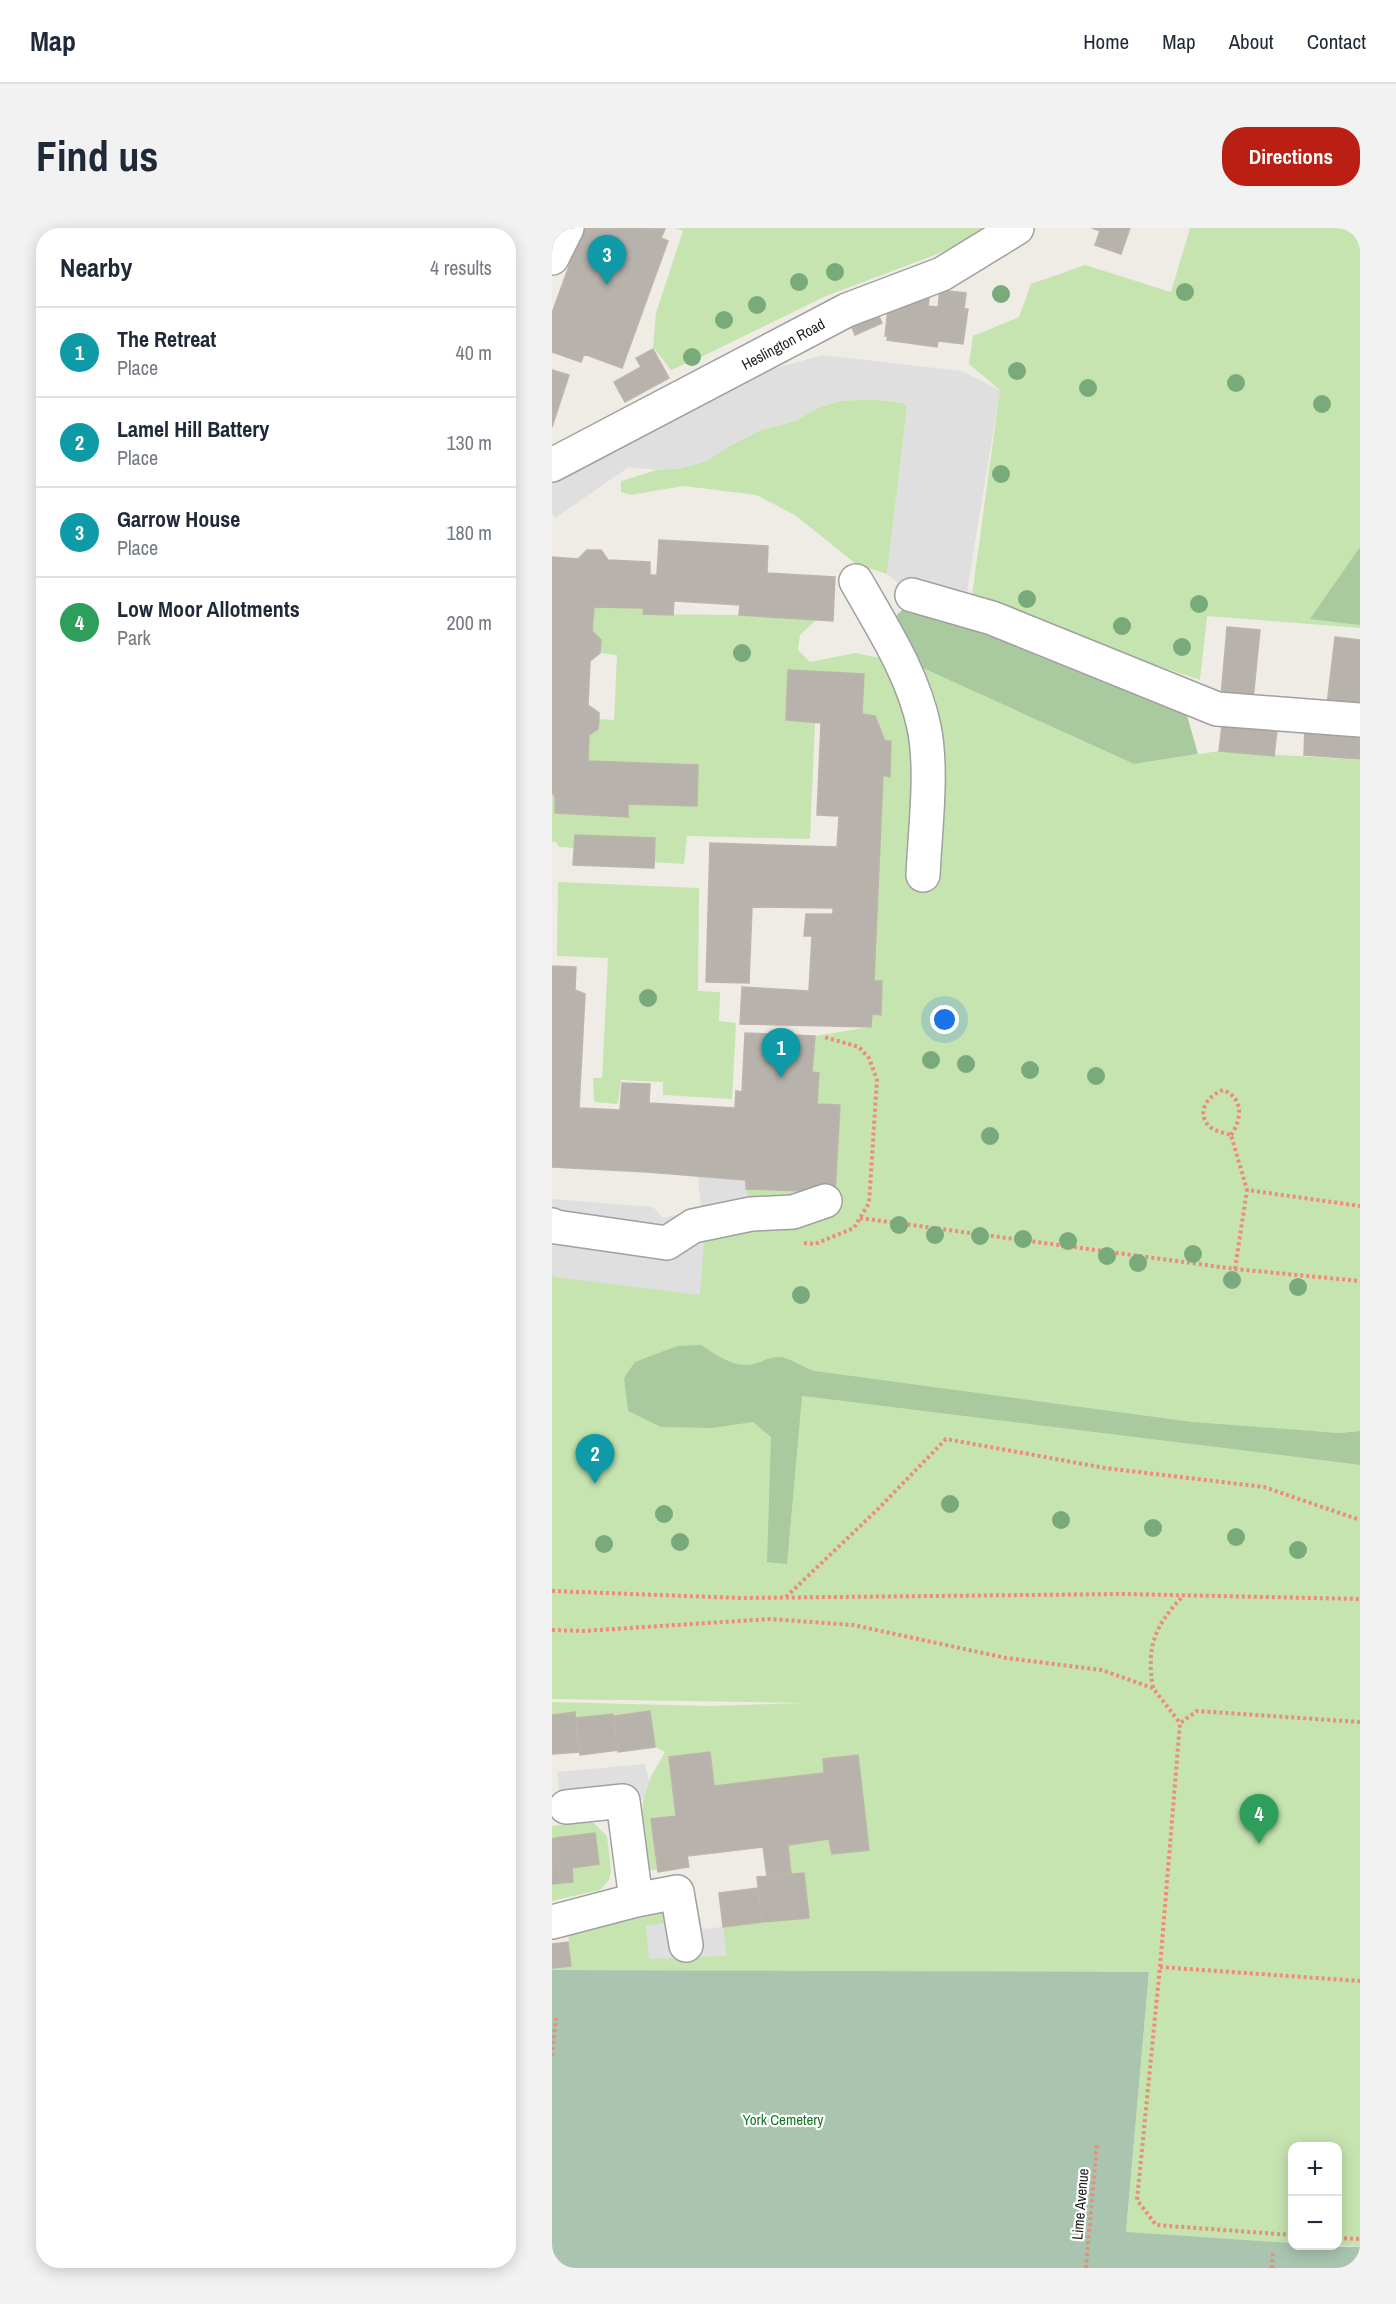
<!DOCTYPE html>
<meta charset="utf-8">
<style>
body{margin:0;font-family:"Archivo Narrow",sans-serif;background:#f2f2f3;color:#1f2937}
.controls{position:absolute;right:18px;bottom:18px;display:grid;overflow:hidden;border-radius:12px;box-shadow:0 3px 15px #0003}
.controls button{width:54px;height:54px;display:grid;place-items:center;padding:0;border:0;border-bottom:2px solid #e0e1e3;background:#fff;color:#1f2937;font:30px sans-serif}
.you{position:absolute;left:393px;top:792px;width:21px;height:21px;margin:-15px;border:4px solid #fff;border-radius:50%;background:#1a73e8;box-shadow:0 0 0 9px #1a73e833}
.badge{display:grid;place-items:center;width:39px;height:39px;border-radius:50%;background:#bb1e12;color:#fff;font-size:20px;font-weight:700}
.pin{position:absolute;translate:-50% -50px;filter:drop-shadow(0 2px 3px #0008)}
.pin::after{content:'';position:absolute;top:32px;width:21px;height:18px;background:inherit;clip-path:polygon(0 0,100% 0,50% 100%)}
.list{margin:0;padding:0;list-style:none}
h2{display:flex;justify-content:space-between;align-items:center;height:78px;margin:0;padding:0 24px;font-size:26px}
h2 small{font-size:20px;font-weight:400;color:#747a83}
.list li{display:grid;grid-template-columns:39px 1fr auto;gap:18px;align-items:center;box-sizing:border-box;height:90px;padding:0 24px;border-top:2px solid #e0e1e3}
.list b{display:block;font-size:22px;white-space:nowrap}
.list p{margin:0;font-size:20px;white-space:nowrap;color:#747a83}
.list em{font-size:20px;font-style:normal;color:#747a83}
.map{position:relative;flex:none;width:808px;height:2040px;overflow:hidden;border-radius:24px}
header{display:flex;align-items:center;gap:36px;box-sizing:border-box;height:84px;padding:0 30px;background:#fff;border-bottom:2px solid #e0e1e3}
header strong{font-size:28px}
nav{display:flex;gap:33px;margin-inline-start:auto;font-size:21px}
.intro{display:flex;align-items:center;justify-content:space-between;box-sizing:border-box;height:144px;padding:0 36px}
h1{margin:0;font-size:42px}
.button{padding:15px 27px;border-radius:24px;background:#bb1e12;color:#fff;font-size:21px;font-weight:700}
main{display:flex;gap:36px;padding:0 36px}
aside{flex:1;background:#fff;border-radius:24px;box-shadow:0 3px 15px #0003}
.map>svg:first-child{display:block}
.grass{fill:#c6e4b0}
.forest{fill:#a8ca9e}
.cemetery{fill:#a9c5af}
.parking{fill:#dfdfdf}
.building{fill:#b8b2ac;stroke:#bfb4aa;stroke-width:1.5}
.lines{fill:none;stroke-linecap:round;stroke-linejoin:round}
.minor-casing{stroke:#a0a0a0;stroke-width:36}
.path{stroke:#ed8c78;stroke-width:4;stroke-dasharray:3 3;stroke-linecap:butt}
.minor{stroke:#fff;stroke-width:33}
.tree{fill:#78aa7b}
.labels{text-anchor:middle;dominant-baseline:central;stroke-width:4.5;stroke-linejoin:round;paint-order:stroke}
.street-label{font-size:15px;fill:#1f1f1f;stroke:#fff}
.park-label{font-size:15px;fill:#167424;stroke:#fff}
</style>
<header>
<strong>Map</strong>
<nav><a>Home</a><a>Map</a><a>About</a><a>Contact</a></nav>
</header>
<div class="intro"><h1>Find us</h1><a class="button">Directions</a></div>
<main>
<aside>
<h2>Nearby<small>4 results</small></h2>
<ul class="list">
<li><span class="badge" style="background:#0f9aa8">1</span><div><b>The Retreat</b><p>Place</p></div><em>40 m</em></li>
<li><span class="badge" style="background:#0f9aa8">2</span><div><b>Lamel Hill Battery</b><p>Place</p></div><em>130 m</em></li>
<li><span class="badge" style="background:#0f9aa8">3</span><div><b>Garrow House</b><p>Place</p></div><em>180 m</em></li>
<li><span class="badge" style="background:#2e9e5b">4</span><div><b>Low Moor Allotments</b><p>Park</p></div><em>200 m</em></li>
</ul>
</aside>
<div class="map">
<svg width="808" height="2040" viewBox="0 0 808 2040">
<rect width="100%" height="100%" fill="#efece6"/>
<path class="grass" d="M123,0H448L444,4L274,68L147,130L119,142L101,119L104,85L131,3Z
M638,0H808V400L655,388L648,452L419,375L448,162L417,136L421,108L467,89L479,56L533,37L619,64Z
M320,171L351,175L355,180L335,346L304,336L243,287L204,267L132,258L78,267L69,264V253L105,242L129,240L154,233L177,218L209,202L243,193L265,180L288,173Z
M42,378L92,380V386L187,387L264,392L248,407L246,422L258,434L303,425L364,437L582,536L667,523L808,532V1203L787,1205L250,1168L808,1237V2019L786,2017V1918H740V2015L574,2005L597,1745L0,1742V1740L19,1738L16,1704L109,1684L116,1694L174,1727L171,1699L257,1689L252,1645L239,1646L236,1617L277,1611L280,1626L317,1622L306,1528L271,1531L272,1545L162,1558L157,1524L117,1529L124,1587L99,1591L105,1642H93C91,1613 85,1581 97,1553C101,1543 108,1534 113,1524L103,1519L98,1483L24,1490L23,1484L0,1487V1474L156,1478L255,1475L0,1471V1045L2,1049L153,1009L194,961L283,964L288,877L265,876L260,844L263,808L318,799L320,786H329L330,753H322L331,547L338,548L339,514L333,513L323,488L310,486L311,446L237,442L234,492L263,494L258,611L135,608L132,636L102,634L103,610L23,607L22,620L7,619L4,614H0V564L3,569V585L76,589V576L145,578L146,537L36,533L37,507L46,501L47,491L62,492L65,427L49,425V412L40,403Z
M6,654L147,660L146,763L168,764L167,793L184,795L180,871L111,867V854L69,852L66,876L42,874L41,850H50L56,730L5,728Z
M33,1594L42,1595L55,1608L59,1643L57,1652L48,1662L0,1673V1656L21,1654L20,1640L47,1636L43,1605L0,1611V1598Z"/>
<path class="forest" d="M808,319V397L758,391Z
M356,376L630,470L646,526L582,536L364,437L340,392Z
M149,1117C163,1126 179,1138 196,1137C209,1136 219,1126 233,1130C243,1133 252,1140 263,1143L640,1194L787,1205L808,1203V1237L250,1168L235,1336L215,1334L219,1209L201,1194L160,1200L109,1199L76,1183L72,1150L83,1134L125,1118Z"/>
<path class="cemetery" d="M0,1742L597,1744L574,2004L740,2015V2018L808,2019V2040H0Z"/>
<path class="parking" d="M270,127L409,143L448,162L412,382L360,367L335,346L355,180L351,175L320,171L288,173L265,180L243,193L209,202L177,218L154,233L129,240L105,242L77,239L3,290L0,285V256L213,141L225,140Z
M146,948L194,952V961L207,995L153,1002L148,1067L2,1049L0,1045V971L101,979L111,990L149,981Z
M93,1536L97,1553L92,1571L14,1579L15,1590L0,1592V1569L8,1568L5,1544Z
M148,1689L150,1701L171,1699L174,1728L97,1731L94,1698Z"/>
<path class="building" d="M20,0L113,1L109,10L116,13L70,140L32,126L29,134L0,124V85L20,30L10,27Z
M540,0H578L569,26L543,17L548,3Z
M364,62L378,63L376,78L386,79L388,62L414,65L412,81H416L411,116L386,113L385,119L335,112L336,108H333L337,72L362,75Z
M325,84L330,95L303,107L298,95Z
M101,121L117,150L73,174L62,154L89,139L84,130Z
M0,142L17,147L0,199Z
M107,312L216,318L215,345L283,349L281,393L187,387L188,377L122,373L121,387L91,386L92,380L42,379L40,403L49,412L48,425L38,433L36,477L47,485V491L46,501L37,507L36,533L146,537L145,578L76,576V589L3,585V569L0,564V329L26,331L35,322H49L56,332L98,334V347H105Z
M675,399L708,402L701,472L669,469Z
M783,409L808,412V481L775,477Z
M236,442L312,446L310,486L323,488L333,513H339L338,549L331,547L322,753H330L329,787L320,786L319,799L188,796L190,759L257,763L260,708H252L254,686H281V680L200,679L197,755L154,754L158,615L285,619L287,588L265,587L269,495L234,492Z
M670,497L725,502L722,528L667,523Z
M753,499L808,503V531L752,527Z
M23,607L103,610L102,640L21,637Z
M0,738L24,739L23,762L33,766L27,880L68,882L70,855L98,856L97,875L183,880L184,863L190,864L193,805L263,808L260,844L267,845L265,876L288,877L283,964L194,961V952L95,944L0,939Z
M98,1483L103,1519L66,1524L61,1488Z
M23,1484L27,1524L0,1526V1487Z
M61,1486L66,1522L28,1527L24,1490Z
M158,1524L162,1558L272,1545L271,1531L306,1527L317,1622L280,1626L277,1611L236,1617L239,1646L215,1648L211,1619L135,1628L137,1639L106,1644L99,1591L124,1588L117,1529Z
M43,1605L47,1636L20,1640L21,1654L9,1655L3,1610Z
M3,1610L9,1655L0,1656V1611Z
M252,1645L257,1690L210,1694L205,1649Z
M206,1660L210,1694L171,1699L167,1665Z
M16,1714L19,1738L0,1740V1716Z"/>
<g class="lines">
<defs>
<path id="minor" d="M0,30L15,0
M0,237L295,82L390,46L465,0
M304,353C330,399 361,446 372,499C381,542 373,602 371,647
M360,367L440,390L665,481L808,492
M0,997L4,999L115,1015L141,998L199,986L241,984L273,973
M14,1579L71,1573L84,1672
M0,1694L84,1672L125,1664L134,1717"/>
</defs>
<use href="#minor" class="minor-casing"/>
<path class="path" d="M679,907C690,891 692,870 671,862C657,867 644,883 656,897C661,903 672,905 679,907L695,962
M308,990L683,1041L808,1053
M252,1015L263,1016L302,1000L317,975L325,852L317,830L307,819L272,809
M683,1041L695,962L808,978
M0,1363L188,1370L571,1366L808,1371
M234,1369L326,1281L394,1211L553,1240L712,1259L808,1292
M0,1402L31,1403L218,1391L301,1397L454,1430L550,1442L601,1460L628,1495
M601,1460C594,1418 603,1397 632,1367
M608,1739L808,1753
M0,1828L4,1790
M740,2007L604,1997L585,1972L608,1739L628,1495L645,1483L808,1494
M786,2010L808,2011
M534,2040L545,1915
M720,2040L721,2024"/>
<use href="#minor" class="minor"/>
</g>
<g class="tree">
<circle cx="283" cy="44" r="9"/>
<circle cx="247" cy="54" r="9"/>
<circle cx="633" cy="64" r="9"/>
<circle cx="449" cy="66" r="9"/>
<circle cx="205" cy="77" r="9"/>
<circle cx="172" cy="92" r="9"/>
<circle cx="140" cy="129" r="9"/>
<circle cx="465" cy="143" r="9"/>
<circle cx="684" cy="155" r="9"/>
<circle cx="536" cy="160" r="9"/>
<circle cx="770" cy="176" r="9"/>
<circle cx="449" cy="246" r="9"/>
<circle cx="475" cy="371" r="9"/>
<circle cx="647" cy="376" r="9"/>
<circle cx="570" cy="398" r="9"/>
<circle cx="630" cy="419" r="9"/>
<circle cx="190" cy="425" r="9"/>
<circle cx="96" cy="770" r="9"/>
<circle cx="379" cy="832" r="9"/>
<circle cx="414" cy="836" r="9"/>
<circle cx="478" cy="842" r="9"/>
<circle cx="544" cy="848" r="9"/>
<circle cx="438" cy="908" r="9"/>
<circle cx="347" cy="997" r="9"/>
<circle cx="383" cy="1007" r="9"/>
<circle cx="428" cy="1008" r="9"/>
<circle cx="471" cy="1011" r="9"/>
<circle cx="516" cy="1013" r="9"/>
<circle cx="641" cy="1026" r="9"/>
<circle cx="555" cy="1028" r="9"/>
<circle cx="586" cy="1035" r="9"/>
<circle cx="680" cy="1052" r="9"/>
<circle cx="746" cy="1059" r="9"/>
<circle cx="249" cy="1067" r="9"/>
<circle cx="398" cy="1276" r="9"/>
<circle cx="112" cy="1286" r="9"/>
<circle cx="509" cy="1292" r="9"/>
<circle cx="601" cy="1300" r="9"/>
<circle cx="684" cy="1309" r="9"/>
<circle cx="128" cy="1314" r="9"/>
<circle cx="52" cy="1316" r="9"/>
<circle cx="746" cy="1322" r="9"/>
</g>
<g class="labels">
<g class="street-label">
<text transform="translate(231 116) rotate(-28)">Heslington Road</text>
<text transform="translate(528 1976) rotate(-85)">Lime Avenue</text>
</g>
<g class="park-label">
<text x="231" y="1891">York Cemetery</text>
</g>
</g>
</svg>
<div class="controls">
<button>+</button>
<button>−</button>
</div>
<div class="you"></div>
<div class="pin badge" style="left:229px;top:850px;background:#0f9aa8">1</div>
<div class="pin badge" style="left:43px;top:1256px;background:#0f9aa8">2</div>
<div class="pin badge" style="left:55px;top:57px;background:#0f9aa8">3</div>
<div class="pin badge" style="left:707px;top:1616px;background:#2e9e5b">4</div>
</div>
</main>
